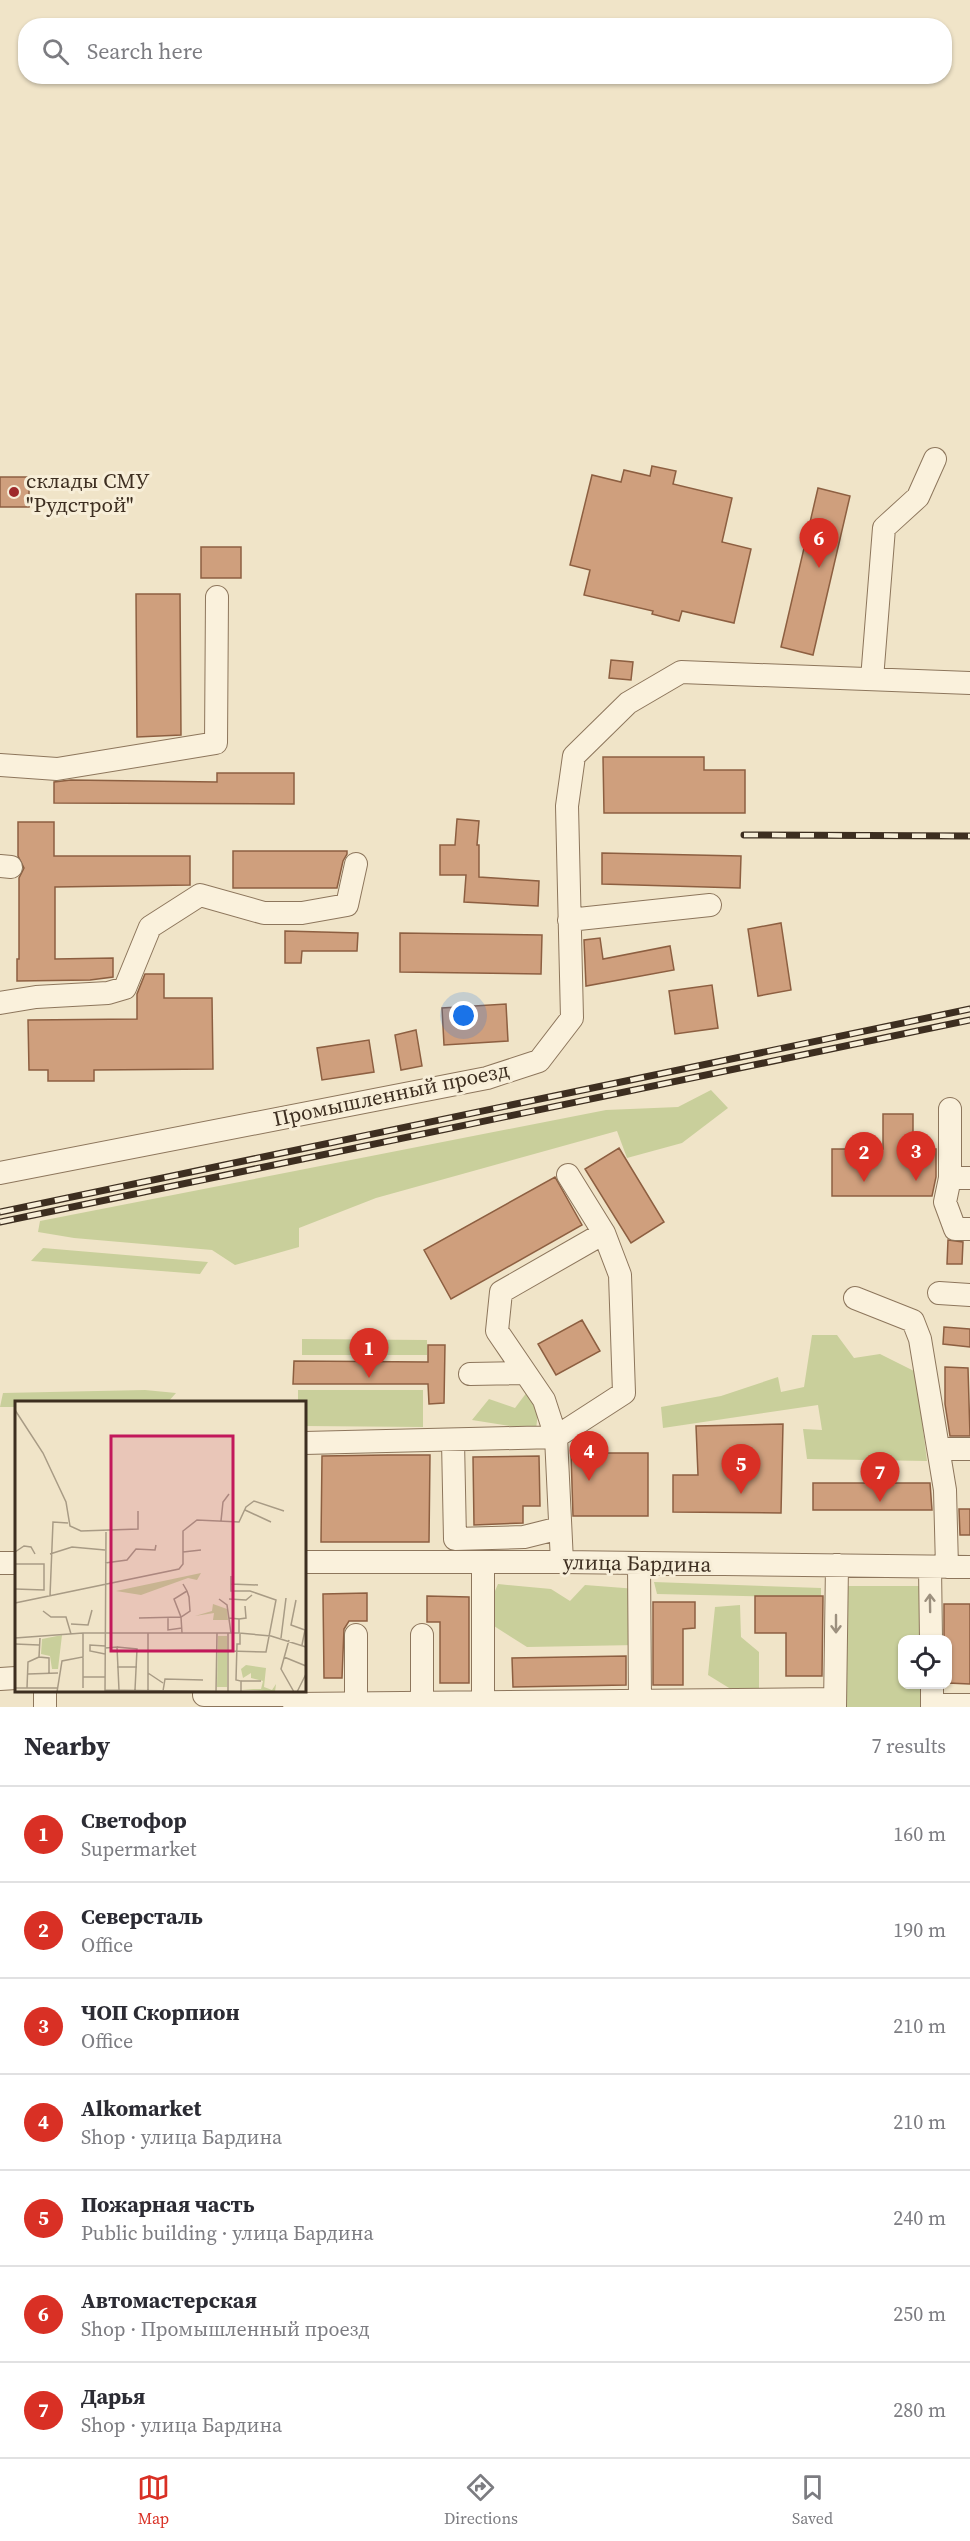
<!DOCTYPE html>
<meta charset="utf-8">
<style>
body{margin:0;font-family:"Source Serif 4",serif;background:#f2f2f3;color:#2b2b33}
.controls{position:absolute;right:18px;bottom:18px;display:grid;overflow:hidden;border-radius:12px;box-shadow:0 2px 4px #0004}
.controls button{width:54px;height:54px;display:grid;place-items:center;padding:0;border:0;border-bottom:2px solid #e1e1e2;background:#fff;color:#2b2b33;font:30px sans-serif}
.you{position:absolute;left:464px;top:1016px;width:21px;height:21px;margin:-15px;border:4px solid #fff;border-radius:50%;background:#1a73e8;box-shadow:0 0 0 9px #1a73e833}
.badge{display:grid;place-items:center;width:39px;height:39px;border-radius:50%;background:#d93025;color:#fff;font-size:20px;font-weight:700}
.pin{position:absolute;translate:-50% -50px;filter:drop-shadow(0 2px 3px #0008)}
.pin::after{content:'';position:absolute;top:32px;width:21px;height:18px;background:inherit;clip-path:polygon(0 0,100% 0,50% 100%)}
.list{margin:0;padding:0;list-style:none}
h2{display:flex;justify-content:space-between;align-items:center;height:78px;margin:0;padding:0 24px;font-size:26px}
h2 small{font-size:20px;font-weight:400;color:#7c7c81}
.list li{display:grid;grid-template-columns:39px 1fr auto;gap:18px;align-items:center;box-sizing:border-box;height:96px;padding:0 24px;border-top:2px solid #e1e1e2}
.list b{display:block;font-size:22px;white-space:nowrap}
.list p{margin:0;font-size:20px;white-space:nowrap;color:#7c7c81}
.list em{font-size:20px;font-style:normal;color:#7c7c81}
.icon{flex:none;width:33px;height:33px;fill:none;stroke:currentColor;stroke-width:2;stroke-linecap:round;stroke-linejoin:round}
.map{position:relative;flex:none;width:970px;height:1707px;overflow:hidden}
.search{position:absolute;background:#fff;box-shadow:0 2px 4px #0004;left:18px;right:18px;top:18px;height:66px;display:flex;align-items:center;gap:15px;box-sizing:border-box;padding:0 21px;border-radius:24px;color:#7c7c81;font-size:22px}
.sheet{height:750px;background:#fff}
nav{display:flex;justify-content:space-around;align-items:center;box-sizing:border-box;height:84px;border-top:2px solid #e1e1e2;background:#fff;font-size:16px;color:#7c7c81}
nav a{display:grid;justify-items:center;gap:3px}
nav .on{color:#d93025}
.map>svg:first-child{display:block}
.green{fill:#c9cf9b}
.building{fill:#cf9f7d;stroke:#8d5f41;stroke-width:1.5}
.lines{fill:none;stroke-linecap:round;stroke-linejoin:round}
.minor-casing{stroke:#8d765c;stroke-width:24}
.minor{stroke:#faf1dc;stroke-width:22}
.rail-casing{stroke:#3d2e20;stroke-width:7}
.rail{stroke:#f7eed8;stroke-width:4.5;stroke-dasharray:14;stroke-linecap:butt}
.oneway{stroke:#9c907e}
.poi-dot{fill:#9e2a2b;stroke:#f7eed8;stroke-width:2}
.labels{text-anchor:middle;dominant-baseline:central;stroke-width:6;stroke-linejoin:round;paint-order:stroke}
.poi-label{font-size:21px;fill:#3d2e20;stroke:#f7eed8;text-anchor:start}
.street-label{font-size:21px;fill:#3d2e20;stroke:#f7eed8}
.inset-road{fill:none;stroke:#a89b85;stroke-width:1.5}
.view{fill:#c2185b;fill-opacity:0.15;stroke:#c2185b;stroke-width:3}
.inset-edge{fill:none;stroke:#3d2e20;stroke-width:3}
</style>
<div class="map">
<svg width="970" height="1707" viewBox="0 0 970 1707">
<rect width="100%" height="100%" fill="#f0e4c8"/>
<path class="green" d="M711,1090L728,1108L682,1143L627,1158L617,1131L376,1198L299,1228V1247L235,1265L212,1250L74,1238L38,1232L40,1221L606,1110L678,1107Z
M43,1248L208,1262L200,1274L31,1261Z
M812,1335H837L854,1358L880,1354L916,1372L927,1461L807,1459L803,1429L822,1430L818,1405L663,1428L661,1407L721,1396L778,1377L781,1392L804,1387Z
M302,1339L427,1340V1355H302Z
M145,1390L176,1393L168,1402H16V1407H0L3,1393Z
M298,1390H423V1427L305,1426L304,1402H298Z
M527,1392L539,1402L536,1430L472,1420L489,1399L515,1408Z
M654,1582L821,1588V1598L657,1594Z
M498,1584L551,1589L570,1601L585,1585L637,1589V1645L527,1647L483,1619Z
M845,1586H919V1639L902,1640V1684L920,1685V1707H844Z
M740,1605L741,1637L759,1652V1690L734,1691L708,1675L715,1607Z"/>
<path class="building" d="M652,466L676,471L673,484L732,498L722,542L751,549L734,623L682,611L679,621L652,614L653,611L584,595L590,570L570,565L592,475L621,482L624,470L650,476Z
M0,477H29V507H0Z
M818,488L850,496L813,655L781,647Z
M201,547H241V578H201Z
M136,594H180L181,735L137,737Z
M611,660L633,662L631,680L609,678Z
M603,757H704V770H745V813H604Z
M217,773H294V804L54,803V782L71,780L217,782Z
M457,819L479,821L477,845H479V877L539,881L538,906L464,902L466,875H440V845H455Z
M18,822H54V856H190V885L55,887V959L113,958V977L90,980L17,981V959H19V878L24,868L18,856Z
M233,851H347V854L343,861L337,888H233Z
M602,853L741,856L740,888L602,884Z
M781,923L791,990L758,996L748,929Z
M285,931L358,933L357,951H302L301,963H285Z
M400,933L542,935L541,974L400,972Z
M600,938L603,959L670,946L674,970L586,986L584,940Z
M145,974H164V998H212L213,1069L94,1070V1081H48V1070H29L28,1020L137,1019V994Z
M712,985L718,1028L675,1034L669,991Z
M506,1004L508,1041L444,1045L442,1008Z
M416,1030L422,1066L401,1070L395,1035Z
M369,1040L374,1072L322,1080L317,1048Z
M883,1114H913V1149H936V1177L932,1196H832V1149H883Z
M619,1148L664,1222L631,1243L585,1169Z
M555,1177L582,1225L451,1299L424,1250Z
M948,1240L963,1242L962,1264H947Z
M582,1320L600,1351L556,1375L538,1344Z
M944,1327L970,1329V1347L943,1344Z
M428,1345H445L444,1403L429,1404L428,1384H293L294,1361L428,1362Z
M945,1367L968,1368L970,1436H950L945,1404Z
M783,1424L781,1513L673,1512V1475H698L696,1426Z
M571,1453H648V1516H573Z
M388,1455H430L429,1542H321L322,1456Z
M539,1456L540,1506H523V1523L474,1525L473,1457Z
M813,1483H930L932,1510H813Z
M959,1509H970V1535H960Z
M367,1593V1621H349L344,1629L342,1678H324L323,1594Z
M427,1596L469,1597V1683H440V1622H427Z
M755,1596H823L822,1676H786V1633H755Z
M653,1602H695V1628L683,1629V1685H653Z
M944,1604H970V1684L948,1683V1640H944Z
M626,1656V1685L513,1687L512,1658Z"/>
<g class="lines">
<defs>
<path id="minor" d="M872,679L884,528L918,497L935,459
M0,765L57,769L216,743L217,597
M0,866L11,867
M569,920L710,905
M0,1003L36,997L108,993L125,988L150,927L200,895L264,913H302L347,905L356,864
M950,1109V1178H970
M0,1173L487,1078L539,1061L572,1018L567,806L574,756L628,703L681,672L970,683
M568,1175L604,1233L620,1275L624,1393L556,1437L544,1400L497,1331L501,1292L604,1233
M950,1178L945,1202L955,1229H970
M939,1293L970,1295
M855,1298L913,1321L920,1339L945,1490L947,1567
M470,1374L525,1373
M453,1441L455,1539L524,1537L560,1528
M304,1443L556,1437L562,1562
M939,1449H970
M304,1562H562L970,1567
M483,1562V1702
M0,1563H16
M639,1563L640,1701
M930,1567L931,1640
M356,1635V1703
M422,1635V1703
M0,1679L16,1678
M932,1684V1707
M45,1690V1707
M204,1695H294
M294,1704L835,1699
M932,1705H970
M835,1707L837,1565"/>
</defs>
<use href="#minor" class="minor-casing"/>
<use href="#minor" class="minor"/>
<defs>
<path id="rail" d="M744,835L970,836
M0,1212L970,1009
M0,1222L970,1020"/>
</defs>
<use href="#rail" class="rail-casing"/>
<use href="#rail" class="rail"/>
</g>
<defs><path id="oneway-shaft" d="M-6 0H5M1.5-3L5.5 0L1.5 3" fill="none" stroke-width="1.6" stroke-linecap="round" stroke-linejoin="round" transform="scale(1.5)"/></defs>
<g class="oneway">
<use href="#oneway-shaft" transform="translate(930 1603) rotate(-91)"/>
<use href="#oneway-shaft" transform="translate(836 1624) rotate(90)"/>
</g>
<circle class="poi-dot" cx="14" cy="492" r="6"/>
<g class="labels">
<g class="poi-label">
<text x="26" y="480">склады СМУ<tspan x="26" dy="24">"Рудстрой"</tspan></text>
</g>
<g class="street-label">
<text transform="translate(391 1094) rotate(-12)">Промышленный проезд</text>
<text transform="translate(637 1563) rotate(1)">улица Бардина</text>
</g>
</g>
<g transform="translate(15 1401)">
<rect width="291" height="291" fill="#f0e4c8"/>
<path d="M186,172L182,179L173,177L126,194L101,190ZM198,203L212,208L213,219H198L199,212L180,215L197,210ZM47,234L43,268H37L35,255L26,253L27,238ZM203,235H212V286H202ZM231,264L251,267L249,286L257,289L261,283L260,291L227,288H246L248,280L236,277V272L228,277L226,268Z" fill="#c9cf9b"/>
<path class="inset-road" d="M0,9L28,52L51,101L55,125L66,130L123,128V110M230,109L256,121M206,120L208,101L214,93M0,151L9,145L16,146L20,153M168,151L186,149M35,153L57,146L90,149M90,162L112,159L121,148L140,149L141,144M0,163H29V189L0,188M216,175V183L243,184M168,183L172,190L174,196L175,210L166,216L159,198L172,190M35,195L38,121L53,122M204,198L212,204L216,232M214,198L231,199L237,194M281,199L276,224L290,229L287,244M0,202L164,168L168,163V130L182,119L224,121L231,106L239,100L269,110M28,210L36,216H51L56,233M153,216V229L167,227M124,217L166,216L167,232M214,217L224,218V232M224,218L231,217L230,205M56,223L73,224L77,209M213,232V291M225,233V243H222L221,279L226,280V290M0,237L68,232H224L256,235L291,246M25,237L24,256L34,257V273M266,237L271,197M274,239L266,268L279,291M0,243L24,244M90,245L75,244V250L90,253M102,246L122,248L120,289M90,247L102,246L104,289M133,250L201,249M214,250L251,251L261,199L235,190H216V183M269,256L291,265M102,266H122M133,272L148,282M13,273L43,272M68,276H90M226,280H246M0,287H42M12,287L13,261L24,256M68,287V256M90,289L247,291M148,290L150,278L188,279M42,291L47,260L68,256V232M90,291L91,131M133,291V232M201,291L202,232M282,291L291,273"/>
<path class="view" d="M96,35H218V250H96Z"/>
<rect width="291" height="291" class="inset-edge"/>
</g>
</svg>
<div class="controls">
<button><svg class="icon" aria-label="locate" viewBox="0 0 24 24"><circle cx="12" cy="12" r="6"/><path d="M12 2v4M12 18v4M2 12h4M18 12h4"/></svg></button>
</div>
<div class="you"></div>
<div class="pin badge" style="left:369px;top:1378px">1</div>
<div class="pin badge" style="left:864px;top:1182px">2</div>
<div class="pin badge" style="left:916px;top:1181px">3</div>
<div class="pin badge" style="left:589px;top:1481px">4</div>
<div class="pin badge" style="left:741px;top:1494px">5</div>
<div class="pin badge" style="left:819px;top:568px">6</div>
<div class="pin badge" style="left:880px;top:1502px">7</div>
<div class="search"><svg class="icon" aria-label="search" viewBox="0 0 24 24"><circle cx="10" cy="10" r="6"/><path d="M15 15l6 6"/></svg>Search here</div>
</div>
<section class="sheet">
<h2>Nearby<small>7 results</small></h2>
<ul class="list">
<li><span class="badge">1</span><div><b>Светофор</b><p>Supermarket</p></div><em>160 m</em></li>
<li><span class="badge">2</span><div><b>Северсталь</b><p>Office</p></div><em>190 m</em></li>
<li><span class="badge">3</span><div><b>ЧОП Скорпион</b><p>Office</p></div><em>210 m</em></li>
<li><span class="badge">4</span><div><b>Alkomarket</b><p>Shop · улица Бардина</p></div><em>210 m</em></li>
<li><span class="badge">5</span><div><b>Пожарная часть</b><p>Public building · улица Бардина</p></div><em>240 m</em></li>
<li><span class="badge">6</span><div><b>Автомастерская</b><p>Shop · Промышленный проезд</p></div><em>250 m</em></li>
<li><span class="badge">7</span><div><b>Дарья</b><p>Shop · улица Бардина</p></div><em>280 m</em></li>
</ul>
</section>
<nav>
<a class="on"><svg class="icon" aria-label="map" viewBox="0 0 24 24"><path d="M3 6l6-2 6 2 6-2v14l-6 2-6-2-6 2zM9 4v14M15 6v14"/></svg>Map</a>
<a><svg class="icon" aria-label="directions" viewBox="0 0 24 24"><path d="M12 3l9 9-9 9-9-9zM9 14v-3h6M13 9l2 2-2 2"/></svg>Directions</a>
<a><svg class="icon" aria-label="saved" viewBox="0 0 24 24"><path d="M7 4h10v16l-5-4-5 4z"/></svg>Saved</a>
</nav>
